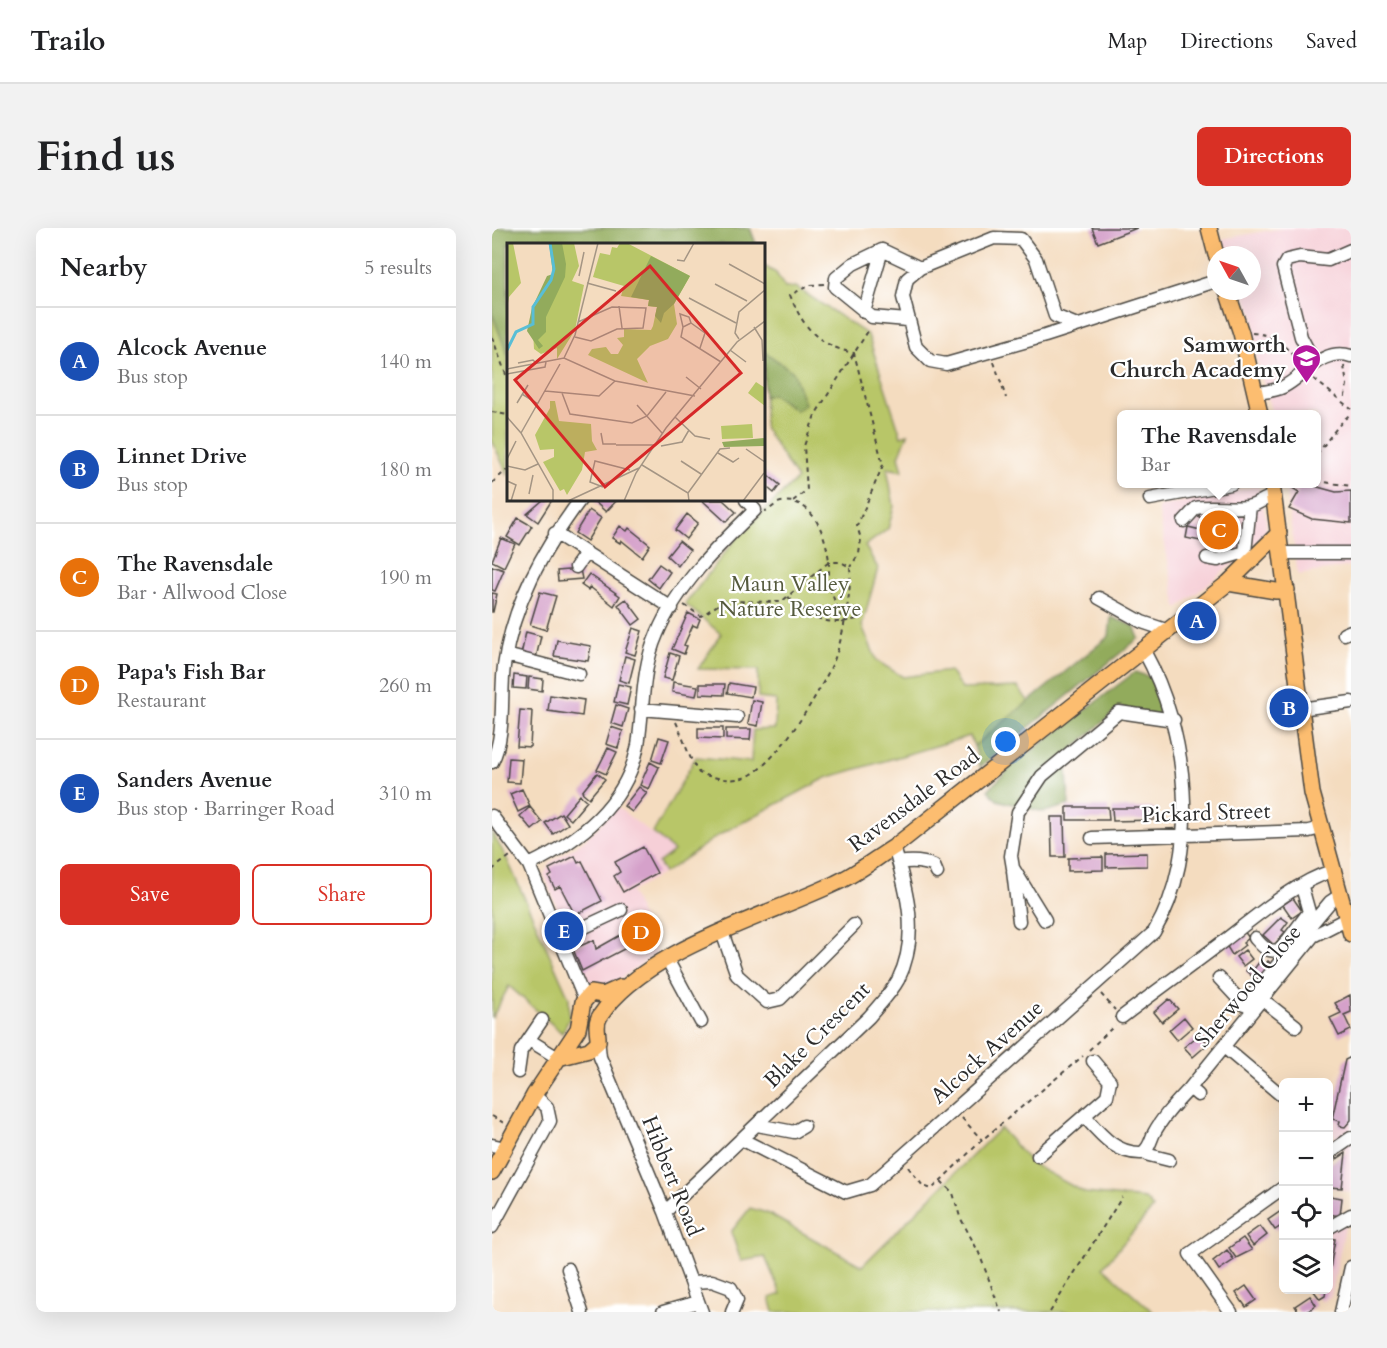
<!DOCTYPE html>
<meta charset="utf-8">
<style>
body{margin:0;font-family:Cardo,serif;background:#f2f2f2;color:#202124}
.controls{position:absolute;right:18px;bottom:18px;display:grid;overflow:hidden;border-radius:9px;box-shadow:0 6px 24px #0002}
.controls button{width:54px;height:54px;display:grid;place-items:center;padding:0;border:0;border-bottom:2px solid #e0e0e0;background:#fff;color:#202124;font:30px sans-serif}
.compass{position:absolute;left:715px;top:18px;width:54px;height:54px;border-radius:50%;background:#fff;box-shadow:0 6px 24px #0002;rotate:310deg}
.you{position:absolute;left:514px;top:514px;width:21px;height:21px;margin:-15px;border:4px solid #fff;border-radius:50%;background:#1a73e8;box-shadow:0 0 0 9px #1a73e833}
.badge{display:grid;place-items:center;width:39px;height:39px;border-radius:50%;background:#d93025;color:#fff;font-size:20px;font-weight:700}
.pin{position:absolute;translate:-50% -50%;border:3px solid #fff;box-shadow:0 2px 6px #0006}
.popup{position:absolute;left:625px;top:182px;width:204px;height:78px;box-sizing:border-box;display:grid;place-content:center;border-radius:9px;background:#fff;filter:drop-shadow(0 2px 4px #0005);font-size:20px;white-space:nowrap;color:#757577}
.popup b{font-size:22px;color:#202124}
.popup::after{content:'';position:absolute;left:50%;top:100%;margin-left:-12px;border:12px solid transparent;border-top-color:#fff}
.list{margin:0;padding:0;list-style:none}
h2{display:flex;justify-content:space-between;align-items:center;height:78px;margin:0;padding:0 24px;font-size:26px}
h2 small{font-size:20px;font-weight:400;color:#757577}
.list li{display:grid;grid-template-columns:39px 1fr auto;gap:18px;align-items:center;box-sizing:border-box;height:108px;padding:0 24px;border-top:2px solid #e0e0e0}
.list b{display:block;font-size:22px;white-space:nowrap}
.list p{margin:0;font-size:20px;white-space:nowrap;color:#757577}
.list em{font-size:20px;font-style:normal;color:#757577}
.actions{display:flex;gap:12px;padding:18px 24px}
.actions a{flex:1;padding:14px 0;border:2px solid #d93025;border-radius:9px;text-align:center;font-size:21px;color:#d93025}
.actions .main{background:#d93025;color:#fff}
.icon{flex:none;width:33px;height:33px;fill:none;stroke:currentColor;stroke-width:2;stroke-linecap:round;stroke-linejoin:round}
.map{position:relative;flex:none;width:859px;height:1084px;overflow:hidden;border-radius:9px}
header{display:flex;align-items:center;gap:36px;box-sizing:border-box;height:84px;padding:0 30px;background:#fff;border-bottom:2px solid #e0e0e0}
header strong{font-size:28px}
nav{display:flex;gap:33px;margin-inline-start:auto;font-size:21px}
.intro{display:flex;align-items:center;justify-content:space-between;box-sizing:border-box;height:144px;padding:0 36px}
h1{margin:0;font-size:42px}
.button{padding:15px 27px;border-radius:9px;background:#d93025;color:#fff;font-size:21px;font-weight:700}
main{display:flex;gap:36px;padding:0 36px}
aside{flex:1;background:#fff;border-radius:9px;box-shadow:0 6px 24px #0002}
.map>svg:first-child{display:block}
.built{fill:#f6cfd7}
.green{fill:#b8c668;stroke:#72784a;stroke-width:1.5}
.forest{fill:#92ab5c;stroke:#5e6b44;stroke-width:1.5}
.building{fill:#d5a1ca}
.lines{fill:none;stroke-linecap:round;stroke-linejoin:round}
.minor-casing{stroke:#494641;stroke-width:15}
.major-casing{stroke:#494641;stroke-width:18}
.path{stroke:#494641;stroke-width:2;stroke-dasharray:4.5 4.5;stroke-linecap:butt}
.minor{stroke:#fff;stroke-width:12}
.major{stroke:#fcbd6f;stroke-width:15}
.labels{text-anchor:middle;dominant-baseline:central;stroke-width:4.5;stroke-linejoin:round;paint-order:stroke}
.poi-label{font-size:22px;font-weight:bold;fill:#2b2b2b;stroke:#fff;text-anchor:end}
.park-label{font-size:22px;fill:#555a3d;stroke:#fff}
.street-label{font-size:22px;fill:#2b2b2b;stroke:#fff}
.inset-river{fill:none;stroke:#58bed6;stroke-width:3}
.inset-road{fill:none;stroke:#a49584;stroke-width:1.5}
.view{fill:#d62828;fill-opacity:0.15;stroke:#d62828;stroke-width:3}
.inset-edge{fill:none;stroke:#2b2b2b;stroke-width:3}
</style>
<header>
<strong>Trailo</strong>
<nav><a>Map</a><a>Directions</a><a>Saved</a></nav>
</header>
<div class="intro"><h1>Find us</h1><a class="button">Directions</a></div>
<main>
<aside>
<h2>Nearby<small>5 results</small></h2>
<ul class="list">
<li><span class="badge" style="background:#1a4fb4">A</span><div><b>Alcock Avenue</b><p>Bus stop</p></div><em>140 m</em></li>
<li><span class="badge" style="background:#1a4fb4">B</span><div><b>Linnet Drive</b><p>Bus stop</p></div><em>180 m</em></li>
<li><span class="badge" style="background:#e8710a">C</span><div><b>The Ravensdale</b><p>Bar · Allwood Close</p></div><em>190 m</em></li>
<li><span class="badge" style="background:#e8710a">D</span><div><b>Papa's Fish Bar</b><p>Restaurant</p></div><em>260 m</em></li>
<li><span class="badge" style="background:#1a4fb4">E</span><div><b>Sanders Avenue</b><p>Bus stop · Barringer Road</p></div><em>310 m</em></li>
</ul>
<div class="actions"><a class="main">Save</a><a>Share</a></div>
</aside>
<div class="map">
<svg width="859" height="1084" viewBox="0 0 859 1084">
<rect width="100%" height="100%" fill="#fff"/>
<filter id="ink" filterUnits="userSpaceOnUse"><feTurbulence type="fractalNoise" baseFrequency=".0167" numOctaves="2"/><feDisplacementMap in="SourceGraphic" scale="12" xChannelSelector="R" yChannelSelector="G"/><feConvolveMatrix kernelMatrix="1 2 1 2 8 2 1 2 1" color-interpolation-filters="sRGB"/></filter>
<filter id="wash" filterUnits="userSpaceOnUse"><feTurbulence type="fractalNoise" baseFrequency=".008" numOctaves="4" result="noise"/><feDisplacementMap in="SourceGraphic" scale="24" xChannelSelector="R" yChannelSelector="G"/><feGaussianBlur stdDeviation="1.35" result="paint"/><feColorMatrix in="noise" values="0 0 0 0 0 0 0 0 0 0 0 0 0 0 0 0 0 1.4 0 .05"/><feComposite in="paint" operator="in"/></filter>
<g filter="url(#wash)">
<rect width="100%" height="100%" fill="#f4dcbf"/>
<path class="built" d="M790,0H859V338L806,347L793,256H825V186H780L765,133L761,84L750,63H760V27H735L730,11Z
M766,258L774,291V304L741,336L685,381L666,279Z
M124,578L182,623L166,635L172,645L139,664L165,725L119,757L108,760L92,754L82,735L86,733L52,646L58,635L91,613L108,597Z
M859,829V964L849,962L851,952L837,950V937L854,925L838,900L853,832Z
M854,994L839,1068L830,1074L821,1062H836L837,995Z"/>
<path class="green" d="M0,0H258L264,16H16V248L0,212Z
M272,38L284,45L293,60L304,59L376,107L409,208L416,206L407,228L411,243L395,240L402,278L396,301L373,318L386,340L370,398L385,433L411,449L458,443L470,461L526,459L537,474L482,518L478,508L334,550L227,607L172,645L166,635L182,623L161,605L204,529L259,534L261,502L283,501L284,472L266,470V442L206,441L229,406L193,376L246,308L305,251L272,199Z
M0,604L15,631L77,770V791L70,805L17,758L0,790Z
M508,900L540,936L593,965L653,971L661,980L611,1039L661,1084H282L278,1070L289,1066L273,1029L249,1033L239,1004L258,980L275,985L370,1038Z"/>
<path class="forest" d="M0,0H258L264,16H16V128L0,85Z
M272,119L273,124L301,144L313,176L304,182L280,166L272,169Z
M619,389L642,398L647,410L488,539L482,518L617,408Z
M643,444L658,449L668,472L667,489L628,479L574,527L577,577L552,584L505,572L496,562L520,538Z"/>
<g id="blocks">
<path class="building" d="M600,0H645L606,15Z
M272,244L288,257L282,265L272,257Z
M802,256H815L844,264L859,263V295L820,291L797,281L807,264L799,259Z
M51,272H60L46,294L35,286Z
M106,272H125L114,284L103,274Z
M210,272H231L244,284L234,294Z
M97,282L109,290L95,313L83,305Z
M708,282L739,289L732,318L694,310L696,299L717,304L719,292L707,289Z
M195,286L206,295L194,311L183,302Z
M26,290L40,298L28,317L15,309Z
M128,298L135,303L137,300L158,317L150,329L129,312L128,315L120,310Z
M9,310L23,316L12,339L0,333Z
M187,313L198,322L186,338L175,328Z
M167,336L178,344L167,360L156,351Z
M0,338L12,342L3,363L0,362Z
M88,341L90,351L66,353L65,343Z
M97,346L128,368L122,378L98,359L96,362L89,357Z
M48,364L64,368L54,402L38,397Z
M0,365L5,366L1,384H0Z
M134,371L149,391L141,397L126,377Z
M196,385L208,391L205,399L201,397L192,417L195,418L192,426L180,421Z
M141,400L150,403L143,427L133,424Z
M34,404L49,408L44,430L29,427Z
M65,412L99,418L96,433L62,428Z
M178,425L187,428L180,452L171,450Z
M133,428L143,431L137,455L127,452Z
M22,447L35,449L34,461L21,460Z
M37,449L51,451L50,463L36,461Z
M181,454L206,458L204,468L180,464Z
M237,455L261,459L259,469L235,465Z
M126,456L139,459L135,477L122,474Z
M208,456H233L232,467L208,466Z
M58,467L92,472L90,488L56,483Z
M260,472L270,474L266,498L256,496Z
M124,477L136,481L131,499L119,495Z
M28,482L40,483L38,519L25,518Z
M119,499L131,503L126,520L114,516Z
M206,500H231V511L206,510Z
M234,501H259L258,512L234,511Z
M167,509L177,512L169,535L160,532Z
M116,520L125,524L114,546L105,542Z
M17,530L30,531L28,555L15,554Z
M158,534L167,539L157,561L148,557Z
M105,545L113,551L97,570L90,564Z
M147,559L155,565L140,584L132,578Z
M30,561L38,578L26,584L18,566Z
M88,567L95,573L79,592L72,586Z
M38,579L50,594L40,602L28,588Z
M575,579H616L617,592H575Z
M620,580H662V592L621,593Z
M69,585L76,596L61,606L53,595Z
M559,589H572L573,629H560Z
M151,619L165,645L131,664L122,648L128,644L123,634Z
M655,625V638L614,639V626Z
M83,628L86,635L90,633L110,673L83,687L68,658L63,661L57,649L60,647L57,641Z
M611,629V642L576,643V630Z
M801,670L810,683L800,690L791,677Z
M789,689L796,694L790,702L793,704L782,717L771,707Z
M150,695L157,708L90,743L81,721L102,712L104,721Z
M752,703L757,710L751,715L753,717L740,727L734,717Z
M753,722L760,731L751,738L744,729Z
M768,733L773,737L776,733L780,737L766,754L754,743L758,738L762,741Z
M858,767L859,784L852,787L859,802L847,808L838,790L849,785L843,775Z
M677,771L686,781L670,794L662,784Z
M692,789L700,799L685,812L677,802Z
M708,806L716,816L701,829L692,819Z
M859,829V892L853,899L847,898L848,893L840,891L853,832Z
M854,925L850,960L837,959L836,937Z
M838,968L850,970L848,988L836,986Z
M792,981V996L783,1002L776,992Z
M768,998L775,1007L761,1018L754,1008Z
M751,1010L760,1022L744,1030L737,1020Z
M836,1010L843,1011L838,1041H836Z
M735,1022L742,1032L727,1042L721,1033Z
M754,1058L764,1072L754,1079L744,1065Z
M821,1062H834L833,1068L828,1071Z
M818,1068L824,1077L815,1084H807L803,1078Z"/>
</g>
</g>
<g filter="url(#ink)">
<use href="#blocks" fill-opacity="0" stroke="#494641" stroke-width="1.5"/>
<g class="lines">
<defs>
<path id="minor" d="M372,84L390,22
M415,92L380,89L343,59L344,50L361,36L390,22L428,40
M585,97L563,88L544,31L529,11L502,10L428,40L415,51L411,69L424,119L438,133L454,136L553,108L724,53
M822,134L809,109L791,39L795,32L808,29L836,32L859,22
M763,165C772,164 783,163 791,159C813,148 830,119 859,128
M658,271L739,256
M758,278L753,324L760,332
M692,293L704,280C719,277 749,282 759,278C768,275 772,270 782,268
M63,305L180,380
M790,325H859
M715,330L726,332L753,324
M84,339L94,325
M607,370L650,394L677,403
M852,406L859,403
M14,427L87,446
M149,481L245,489
M808,481L859,474
M0,534C14,507 8,468 12,438C21,375 51,322 88,272
M0,588L37,637L92,770
M600,610L817,603L829,600
M407,635C419,633 430,633 442,638L445,645
M37,637C88,612 135,576 146,517C152,479 149,442 165,406C185,358 226,318 263,282L254,272
M521,643L527,693
M553,692L521,640L519,628L526,584L550,548L627,484L682,492
M230,704L245,747L275,774L288,771L362,697
M763,710C771,719 776,726 789,721L817,684L810,659
M67,711L129,682
M175,731L209,794
M727,750L752,777L838,674L847,668
M771,772L804,798
M630,789C664,763 699,738 733,712C763,689 804,654 840,643
M106,810L108,829L173,984L210,1084
M37,812L66,830
M732,819L789,867
M26,844L29,823L50,792
M706,867L698,860L821,708L854,691
M593,889C609,907 624,926 650,925C658,920 658,913 662,905C671,888 685,874 698,860
M265,897L302,904L312,898
M249,911L354,964L378,957L662,704C710,624 696,502 652,423
M0,917L13,920
M653,923L657,927L677,932
M836,926L859,910
M546,928L615,868L618,853L601,833
M173,984L377,789C386,778 399,765 406,752C428,708 415,663 402,619
M0,999L58,893L55,879L42,867
M836,1000L859,987
M76,1041L90,1084
M199,1054L220,1053L239,1060L245,1072L240,1084
M171,1084L206,1074
M739,1084L698,1026L792,959
M849,1084L859,1039"/>
<path id="major" d="M717,0L724,27
M735,63L749,105L768,186
M780,256L820,565L859,706
M736,355L784,363L795,362
M66,830L97,822L106,814C107,806 102,797 108,788C151,722 273,689 344,655C364,646 383,631 402,619L736,355L787,305
M0,944L42,867L86,801L91,774L99,765L111,767L129,759"/>
</defs>
<use href="#minor" class="minor-casing"/>
<use href="#major" class="major-casing"/>
<path class="path" d="M332,56L318,57L298,67C311,100 327,118 362,125L391,237L365,298L369,311L367,326L358,339
M760,105C782,106 793,117 806,134
M0,109L16,152
M502,134L514,170
M852,138L855,157L852,173
M822,151L859,181
M0,184L16,187
M825,226C835,214 847,194 859,186
M825,253L859,258
M0,255L16,241
M301,273L315,262L312,218L323,187L378,100
M296,369C321,390 334,400 368,390
M192,377L209,388L232,373L289,374L337,334C335,310 321,268 289,274C283,275 279,282 273,283
M184,494C192,511 196,529 207,545C223,550 244,556 260,546C289,528 324,470 339,439C350,418 360,363 358,339L349,334H337V358L351,395
M0,642L18,628
M609,766L623,782
M597,822L623,797
M0,888L12,895
M470,890L490,912
M416,939L431,958L440,961L490,912L591,828
M449,953L461,965L468,989L487,1025L509,1084
M558,1084L630,969"/>
<use href="#minor" class="minor"/>
<use href="#major" class="major"/>
</g>
</g>
<defs>
<symbol id="school-pin" viewBox="-11 -11 22 30"><path d="M0 17L-7.5 6A9.5 9.5 0 1 1 7.5 6Z" fill="#b5179e" stroke="#fff"/><path d="M0-5L7-2L0 1L-7-2ZM-4 1L0 2.5L4 1V4Q0 6-4 4Z" fill="#fff"/></symbol>
</defs>
<g fill-rule="evenodd">
<use href="#school-pin" x="798" y="114" width="33" height="45"/>
</g>
<g class="labels">
<g class="poi-label">
<text x="794" y="117">Samworth<tspan x="794" dy="25">Church Academy</tspan></text>
</g>
<g class="park-label">
<text x="298" y="356">Maun Valley<tspan x="298" dy="25">Nature Reserve</tspan></text>
</g>
<g class="street-label">
<text transform="translate(422 572) rotate(-37)">Ravensdale Road</text>
<text transform="translate(714 585) rotate(-2)">Pickard Street</text>
<text transform="translate(756 758) rotate(-50)">Sherwood Close</text>
<text transform="translate(325 807) rotate(-45)">Blake Crescent</text>
<text transform="translate(495 824) rotate(-42)">Alcock Avenue</text>
<text transform="translate(180 948) rotate(68)">Hibbert Road</text>
</g>
</g>
<g transform="translate(15 15)">
<rect width="258" height="258" fill="#f4dcbf"/>
<path d="M0,0H6L14,40L2,54L0,66ZM45,0H67L72,23L65,38L77,42L68,87L50,116V105L34,111L27,106L26,88L46,34ZM113,0H120L183,33L167,61L170,81L161,96L143,103L130,116L141,140L81,112L85,106L99,104L104,111H111L116,102L110,95L117,94V86L144,87L146,83L150,64L141,63L142,57L114,53L117,43L86,34L93,10L103,12L105,4L110,5ZM249,139L258,145V163L241,150ZM43,158H48L52,178L84,181L85,198L90,207L78,209L75,227L60,252L57,246L53,248L36,219L47,214V206L33,207L28,192L43,165ZM245,181L246,195L215,196L214,183Z" fill="#b8c668"/>
<path d="M42,0H55L59,21L58,34L39,74V89L31,97L36,103L32,106L20,88L25,65L40,33L46,31ZM144,13L183,33L167,61L157,70L154,80L148,73L150,64L141,63L142,57L124,54ZM258,195V203L217,204L215,199Z" fill="#92ab5c"/>
<path class="inset-river" d="M0,107L9,89L26,81V64L44,37L47,26L43,0"/>
<path class="inset-road" d="M170,17L177,18L187,0M222,21L258,41M72,33L77,9M80,40L109,48M208,41L240,58M182,55L229,80M112,63L115,85M184,80L176,84L174,94L214,119M184,80L198,90L193,105M176,84L173,71L182,74L184,80M247,84L255,97L256,118M68,94L84,98L110,86L136,85L139,65L105,64L71,79M232,96L228,90L232,69L258,47M223,107L239,119M57,115L68,92L91,0M11,120L26,117L29,120M0,126L57,115L108,138L188,153M0,131L38,124L39,119M179,134L194,146M38,148L92,153L108,138M55,150L63,171L125,180L140,173L159,149M15,151L31,161M10,160L21,142M130,162L155,190M0,174L14,190L46,247V258M168,174L188,193L203,196M14,190L53,121M94,190L96,201H109M109,202H147M154,203L175,199L182,187M239,206L258,219M211,210L226,219L232,215M0,216L9,198M174,218L194,231M135,222L181,250L182,258M0,223L18,227L31,221M0,238L9,242L4,258M96,244L83,239L88,218L123,227M181,250L213,206L223,205M22,251L26,232M61,258L132,225M117,258L129,230L159,185L230,99L258,78M236,258L257,230"/>
<path class="view" d="M143,23L234,130L98,244L8,137Z"/>
<rect width="258" height="258" class="inset-edge"/>
</g>
</svg>
<div class="controls">
<button>+</button>
<button>−</button>
<button><svg class="icon" aria-label="locate" viewBox="0 0 24 24"><circle cx="12" cy="12" r="6"/><path d="M12 2v4M12 18v4M2 12h4M18 12h4"/></svg></button>
<button><svg class="icon" aria-label="layers" viewBox="0 0 24 24"><path d="M12 4l9 5-9 5-9-5zM3 14l9 5 9-5"/></svg></button>
</div>
<svg class="compass" viewBox="-18 -18 36 36"><path d="M0-13l5 13h-10z" fill="#e53935"/><path d="M0 13l5-13h-10z" fill="#757577"/></svg>
<div class="you"></div>
<div class="pin badge" style="left:705px;top:393px;background:#1a4fb4">A</div>
<div class="pin badge" style="left:797px;top:480px;background:#1a4fb4">B</div>
<div class="pin badge" style="left:727px;top:302px;background:#e8710a">C</div>
<div class="popup"><b>The Ravensdale</b>Bar</div>
<div class="pin badge" style="left:149px;top:704px;background:#e8710a">D</div>
<div class="pin badge" style="left:72px;top:703px;background:#1a4fb4">E</div>
</div>
</main>
